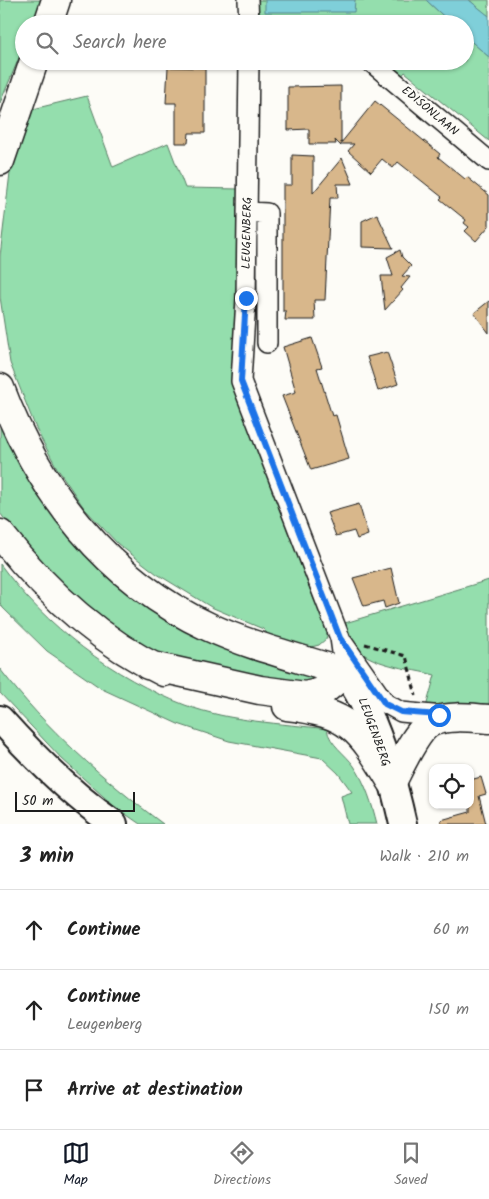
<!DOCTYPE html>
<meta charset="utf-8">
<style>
body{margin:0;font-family:Kalam,sans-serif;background:#f6f6f6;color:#222}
.controls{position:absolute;right:15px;bottom:15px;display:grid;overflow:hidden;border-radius:10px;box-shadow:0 1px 4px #0004}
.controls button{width:45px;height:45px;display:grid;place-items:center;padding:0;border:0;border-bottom:1px solid #e0e0e0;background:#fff;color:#222;font:25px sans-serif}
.scale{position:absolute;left:15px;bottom:12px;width:120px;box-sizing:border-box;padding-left:5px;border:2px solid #1c1c1c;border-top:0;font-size:14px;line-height:18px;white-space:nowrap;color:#1c1c1c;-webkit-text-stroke:4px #fdfcf7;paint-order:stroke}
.stop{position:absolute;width:15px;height:15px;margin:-11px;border:4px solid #1a73e8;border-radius:50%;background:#fff}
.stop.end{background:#1a73e8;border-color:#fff;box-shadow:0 1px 5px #0008}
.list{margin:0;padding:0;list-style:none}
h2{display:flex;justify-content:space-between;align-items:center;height:65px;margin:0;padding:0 20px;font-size:21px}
h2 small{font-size:16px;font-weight:400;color:#767676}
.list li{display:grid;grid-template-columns:32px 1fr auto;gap:15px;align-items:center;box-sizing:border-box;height:80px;padding:0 20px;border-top:1px solid #e0e0e0}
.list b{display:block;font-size:19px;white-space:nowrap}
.list p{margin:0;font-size:16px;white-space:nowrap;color:#767676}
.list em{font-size:16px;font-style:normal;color:#767676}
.icon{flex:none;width:28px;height:28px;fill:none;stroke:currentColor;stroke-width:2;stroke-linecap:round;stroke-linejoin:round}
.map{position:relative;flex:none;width:489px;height:824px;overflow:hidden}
.search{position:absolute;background:#fff;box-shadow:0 1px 4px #0004;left:15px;right:15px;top:15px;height:55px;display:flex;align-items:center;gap:12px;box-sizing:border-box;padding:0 18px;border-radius:28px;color:#767676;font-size:19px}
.sheet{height:305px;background:#fff}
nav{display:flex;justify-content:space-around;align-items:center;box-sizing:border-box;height:70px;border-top:1px solid #e0e0e0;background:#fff;font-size:14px;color:#767676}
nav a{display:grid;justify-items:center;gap:2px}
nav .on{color:#111827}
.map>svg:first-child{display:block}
.green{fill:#94dead;stroke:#587d64}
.water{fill:#7fcfd9;stroke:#57878d}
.building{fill:#d8b78b;stroke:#1c1c1c}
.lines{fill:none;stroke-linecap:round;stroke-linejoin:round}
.minor-casing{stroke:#1c1c1c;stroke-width:22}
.secondary-casing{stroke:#1c1c1c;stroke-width:30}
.motorway-casing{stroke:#1c1c1c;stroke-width:31}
.path{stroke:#1c1c1c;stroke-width:3;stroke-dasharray:5 4;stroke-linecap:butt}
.minor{stroke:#fdfcf7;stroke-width:19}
.secondary{stroke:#fdfcf7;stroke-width:26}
.motorway{stroke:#fdfcf7;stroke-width:28}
.route{stroke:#1a73e8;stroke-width:6}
.labels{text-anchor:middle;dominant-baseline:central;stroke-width:5;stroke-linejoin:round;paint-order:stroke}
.street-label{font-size:12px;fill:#1c1c1c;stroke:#fdfcf7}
</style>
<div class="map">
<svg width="489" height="824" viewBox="0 0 489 824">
<rect width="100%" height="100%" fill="#fdfcf7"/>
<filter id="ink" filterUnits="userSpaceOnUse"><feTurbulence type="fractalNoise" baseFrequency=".02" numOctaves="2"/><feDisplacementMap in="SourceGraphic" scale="10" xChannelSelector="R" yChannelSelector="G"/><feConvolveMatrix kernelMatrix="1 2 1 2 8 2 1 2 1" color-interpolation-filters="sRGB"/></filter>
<g filter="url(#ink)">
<path class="green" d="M0,0H43L33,24H24V46L0,103Z
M257,0H426L452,24H257Z
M469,0H489V16L486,14Z
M465,36L489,57V141L405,72L401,77L382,61H465Z
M87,96L113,167L168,143L185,188L240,189L238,304L232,375L234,390L315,602L319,601L329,628L326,639L319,645L311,647L273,639L263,629L211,607L157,574L118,544L84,508L57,468L37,431L10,363L0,297V256L10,173L33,109Z
M0,416L14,452L37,492L72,539L103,572L320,679L301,689L156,656L79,604L34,558L0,513Z
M0,564C45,626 114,678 185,705C231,722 280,723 327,729C329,744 346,754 354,766C366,784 372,804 377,824H348L341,796L352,792L338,773L322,758L229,741L178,724L102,689L47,651L3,608L0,603Z
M489,580V713L426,707L435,675C412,669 367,665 354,645C350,639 348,630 345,623Z
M0,669C46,729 103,779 163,824H140L114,806L62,759L0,693Z"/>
<path class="water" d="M265,0H355L354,12H265Z
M426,0H469L489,16V57L465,36V24H452Z"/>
<path class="building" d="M168,67L205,68V133H189L188,143H176V103H166Z
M341,86V143L375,101L440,154L438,157L465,179L467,177L489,195V226L476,241L465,231L469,227L464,223L466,220L440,199L442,197L398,162L393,168L382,159L371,172L348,151L354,144H341V146L335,140L336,144H309V129L288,130V87Z
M292,155L313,156V193L342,158L353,184H337L338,198H330L325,300H314L315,320H285L286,311H283V185H292Z
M377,214L393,248L362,247V221Z
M400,250L402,257L411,266L402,276L410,277L401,288L403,290L385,310L381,276H393L387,257Z
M489,301V333L474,313Z
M312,338L322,367L317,368L332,416L336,415L349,459L311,470L282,396L296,392L283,347Z
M387,352L398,384L378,391L367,357Z
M359,504L368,535L357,539L354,531L336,536L327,513Z
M391,568L399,603L385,608L383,601L364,606L353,578Z
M481,777L486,794L479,796L486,824H441V820L470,812V780Z"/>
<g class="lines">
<defs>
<path id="minor" d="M248,0L249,24
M249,61L246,299L241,381L340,638L345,673
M370,61L489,161
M247,212L267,213V343
M343,643L385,703L401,712L443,716"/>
<path id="secondary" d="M345,673C375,713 392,775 403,824
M0,719C34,757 72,795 114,824"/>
<path id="motorway" d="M48,24L56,0
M0,161L34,61
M0,388C39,491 107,580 209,627C252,647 300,658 345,673L322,692L305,696L260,690L148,665
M0,534C45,591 97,640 164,672
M287,706C351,713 360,730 392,782
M392,782C400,767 418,726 434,721C451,715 472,718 489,719"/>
</defs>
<use href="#minor" class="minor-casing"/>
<use href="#secondary" class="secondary-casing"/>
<use href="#motorway" class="motorway-casing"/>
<path class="path" d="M365,644L406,656L416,696"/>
<use href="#minor" class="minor"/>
<use href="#secondary" class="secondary"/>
<use href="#motorway" class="motorway"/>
</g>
</g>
<g class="lines" filter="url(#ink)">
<path class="route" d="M246,298L241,381L340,638L385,704L401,712L439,715"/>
</g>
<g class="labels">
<g class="street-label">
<text transform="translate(430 111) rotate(40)">EDISONLAAN</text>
<text transform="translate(247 233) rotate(-89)">LEUGENBERG</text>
<text transform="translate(374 732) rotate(70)">LEUGENBERG</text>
</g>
</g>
</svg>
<div class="controls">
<button><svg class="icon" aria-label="locate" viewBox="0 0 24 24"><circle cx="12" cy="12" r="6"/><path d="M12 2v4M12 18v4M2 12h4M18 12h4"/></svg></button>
</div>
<div class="scale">50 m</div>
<div class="stop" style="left:439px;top:715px"></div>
<div class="stop end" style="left:246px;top:298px"></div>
<div class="search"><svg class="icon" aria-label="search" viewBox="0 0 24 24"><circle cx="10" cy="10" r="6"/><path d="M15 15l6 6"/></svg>Search here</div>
</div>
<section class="sheet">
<h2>3 min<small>Walk · 210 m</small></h2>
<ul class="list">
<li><svg class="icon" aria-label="ahead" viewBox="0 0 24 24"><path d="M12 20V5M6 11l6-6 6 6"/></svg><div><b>Continue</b></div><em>60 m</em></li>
<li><svg class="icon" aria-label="ahead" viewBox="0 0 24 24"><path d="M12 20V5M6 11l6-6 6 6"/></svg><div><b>Continue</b><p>Leugenberg</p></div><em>150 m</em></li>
<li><svg class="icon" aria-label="arrive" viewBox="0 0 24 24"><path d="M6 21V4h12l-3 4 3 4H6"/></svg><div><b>Arrive at destination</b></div></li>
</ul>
</section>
<nav>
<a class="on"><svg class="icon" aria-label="map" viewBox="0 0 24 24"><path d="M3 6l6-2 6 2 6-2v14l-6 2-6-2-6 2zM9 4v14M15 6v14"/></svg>Map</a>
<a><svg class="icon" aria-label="directions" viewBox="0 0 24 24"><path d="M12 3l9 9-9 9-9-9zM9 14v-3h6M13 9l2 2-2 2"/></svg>Directions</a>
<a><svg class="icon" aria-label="saved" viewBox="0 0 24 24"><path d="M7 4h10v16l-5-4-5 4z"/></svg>Saved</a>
</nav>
